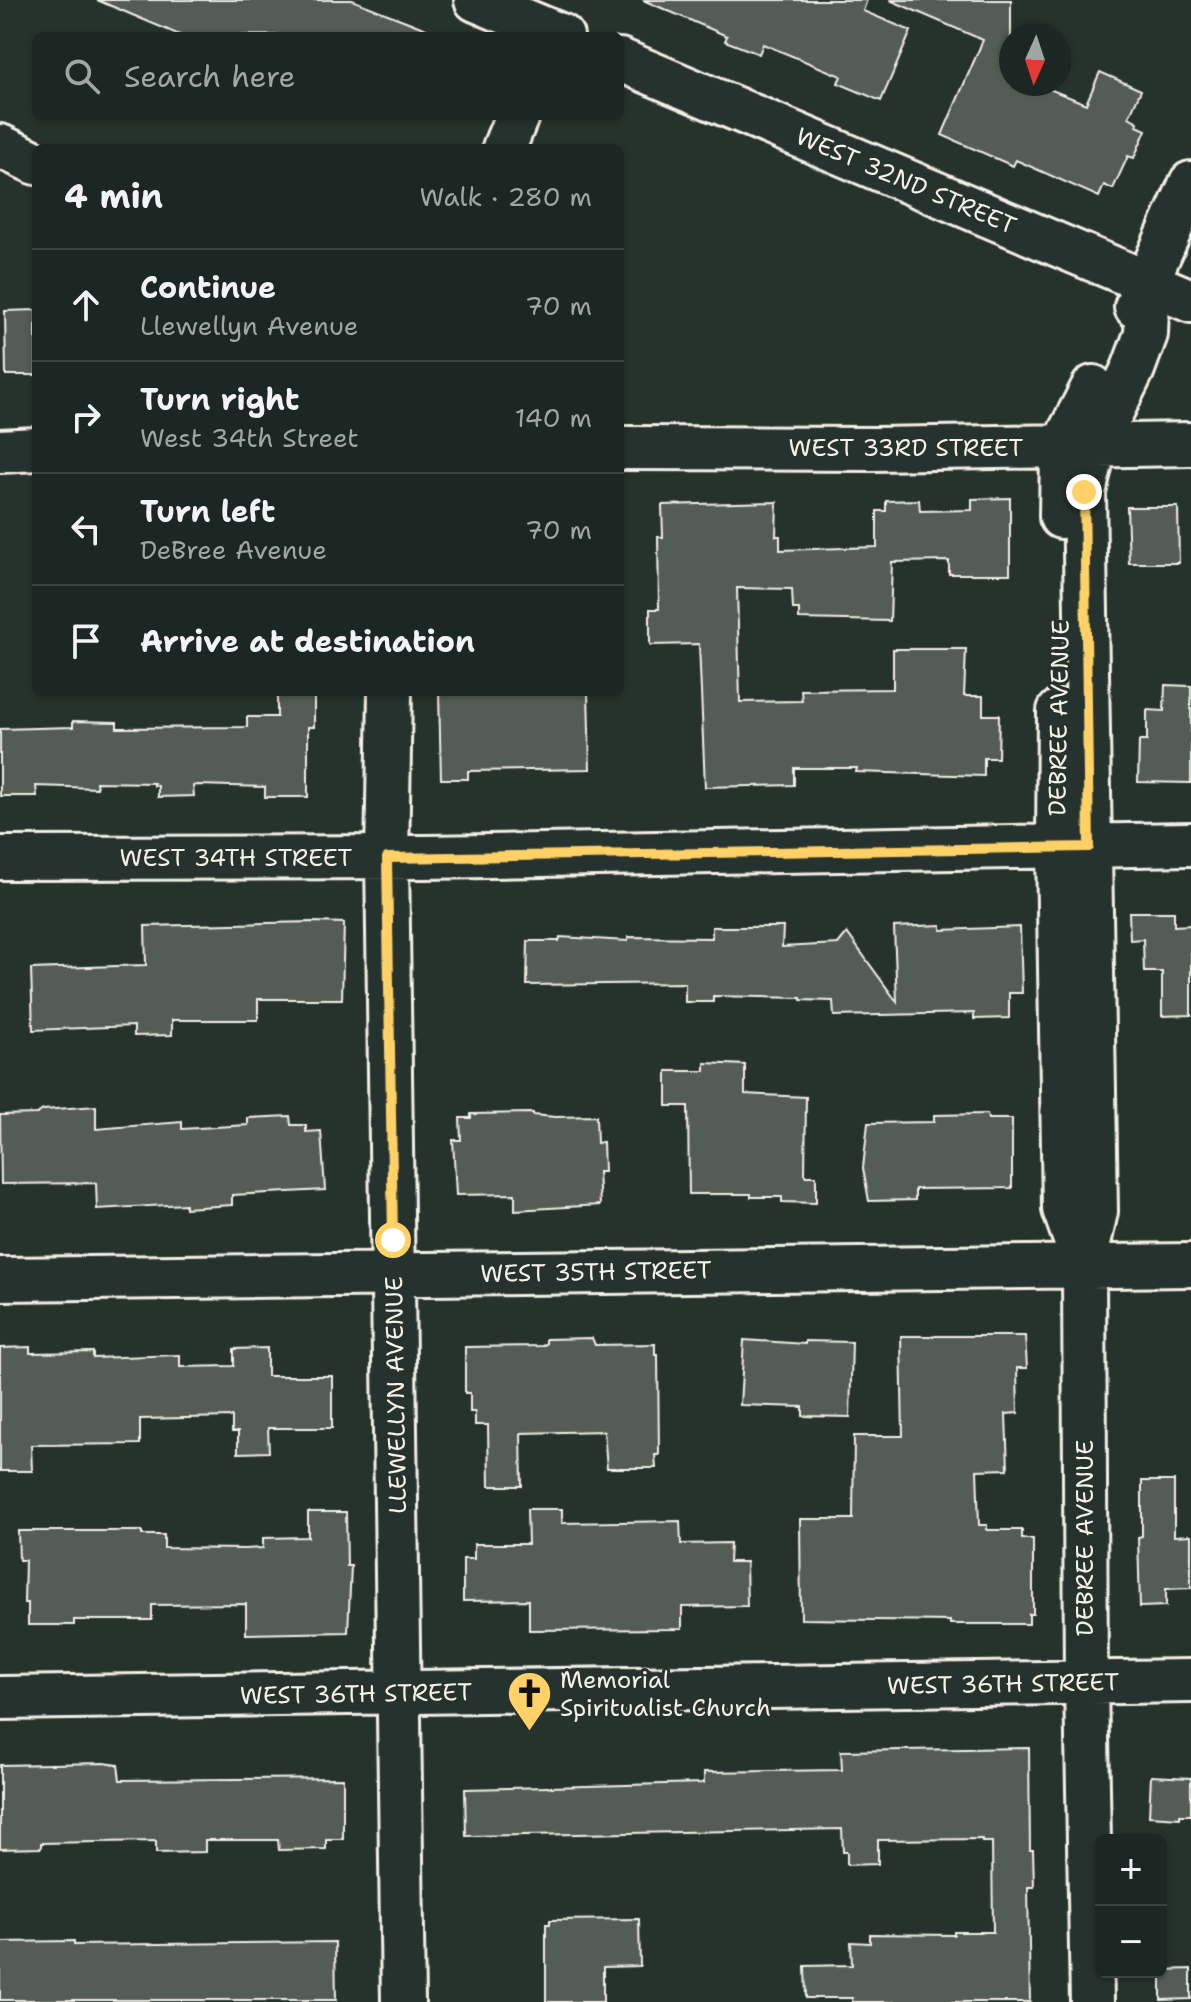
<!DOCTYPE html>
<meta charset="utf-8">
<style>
body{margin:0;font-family:"Shantell Sans",sans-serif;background:#252e2a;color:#f1f3f6}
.controls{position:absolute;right:24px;bottom:24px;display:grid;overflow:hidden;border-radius:12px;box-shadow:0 2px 6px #0004}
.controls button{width:72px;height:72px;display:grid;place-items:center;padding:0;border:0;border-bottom:2px solid #3a4340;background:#1c2622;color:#f1f3f6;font:40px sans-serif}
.compass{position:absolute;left:999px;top:24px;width:72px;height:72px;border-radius:50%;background:#1c2622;box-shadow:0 2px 6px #0004;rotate:183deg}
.stop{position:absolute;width:24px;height:24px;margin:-18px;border:6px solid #ffd166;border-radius:50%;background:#fff}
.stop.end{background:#ffd166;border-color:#fff;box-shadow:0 2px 8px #0008}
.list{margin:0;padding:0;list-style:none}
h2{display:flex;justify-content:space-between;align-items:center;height:104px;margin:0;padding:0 32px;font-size:34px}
h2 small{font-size:26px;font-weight:400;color:#a0a5a5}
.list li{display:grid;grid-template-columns:52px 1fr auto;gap:24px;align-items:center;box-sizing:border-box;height:112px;padding:0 32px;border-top:2px solid #3a4340}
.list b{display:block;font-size:30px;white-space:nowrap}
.list p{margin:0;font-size:26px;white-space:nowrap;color:#a0a5a5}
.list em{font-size:26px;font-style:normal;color:#a0a5a5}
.icon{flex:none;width:44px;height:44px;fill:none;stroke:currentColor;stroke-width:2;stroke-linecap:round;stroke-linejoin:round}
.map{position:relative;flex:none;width:1191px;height:2002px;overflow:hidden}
.search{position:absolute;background:#1c2622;box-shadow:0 2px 6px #0004;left:32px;top:32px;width:592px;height:88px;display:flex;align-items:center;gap:20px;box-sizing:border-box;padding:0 28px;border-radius:12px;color:#a0a5a5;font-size:30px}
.panel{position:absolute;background:#1c2622;box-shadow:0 2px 6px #0004;left:32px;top:144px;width:592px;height:552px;border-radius:12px}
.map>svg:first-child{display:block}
.building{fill:#525c55;stroke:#f4f1e8;stroke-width:2}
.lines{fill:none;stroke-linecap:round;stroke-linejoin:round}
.minor-casing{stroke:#f4f1e8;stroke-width:48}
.minor{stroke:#26332d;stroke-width:42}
.route{stroke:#ffd166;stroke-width:10}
.labels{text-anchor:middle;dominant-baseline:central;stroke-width:6;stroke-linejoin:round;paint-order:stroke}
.street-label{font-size:24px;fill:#f4f1e8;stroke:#26332d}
.poi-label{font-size:24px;fill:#f4f1e8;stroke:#26332d;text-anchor:start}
</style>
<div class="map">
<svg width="1191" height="2002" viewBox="0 0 1191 2002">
<rect width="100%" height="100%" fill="#26332d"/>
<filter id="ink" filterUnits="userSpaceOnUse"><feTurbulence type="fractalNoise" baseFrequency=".0125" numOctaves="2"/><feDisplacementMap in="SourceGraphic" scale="16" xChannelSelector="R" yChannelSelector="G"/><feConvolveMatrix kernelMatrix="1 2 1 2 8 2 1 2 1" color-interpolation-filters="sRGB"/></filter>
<g filter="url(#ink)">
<path class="building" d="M97,0H352L439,34L182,36Z
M643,0H867L863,11L911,31L881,101L838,83L841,76L763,44L759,54L725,41L727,36Z
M890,0H1011V84H1037L1086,104L1100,72L1141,90L1129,117L1138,122L1137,126L1146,130L1134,158L1128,156L1113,189L1104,185L1099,197L1016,160L1013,166L942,135L983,40Z
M36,310V375H6L5,311Z
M1010,498V574H949V561L892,562L890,621L799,619V609H793L792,589L737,588L740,702L802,701L801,690L893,689V649H966L964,696H983V715H999L998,758H984V776L856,772L857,768H794V785L705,787L699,644L650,645V609H659L658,537H663L662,505L777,502L776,536H780V550L877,547V511H886V501L919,500L920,511L972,510V499Z
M1127,507H1178L1179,563H1129Z
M1165,685L1191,686V783L1138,782L1139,741H1147V710L1164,711Z
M277,692H314V727H308V797H265V787L198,785L193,786L194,796L158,797V786H154V783L96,782L97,788L36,786L37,796H0V729L73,727V721L117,722V728L247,727V717H277Z
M439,692H588L590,769L468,771V779H441Z
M1129,912H1174V926L1191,925V1015L1162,1016V972H1144L1143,939L1130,940Z
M313,922L344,923L342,999H258V1020H172V1035L134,1036V1026L33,1030L31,969L146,965L145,926Z
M941,925V930L1020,927L1022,993H1009V1018L974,1019V1013L834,1016L833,1001L801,1000V998L713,996V1002H685V983L527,985L528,941H559L560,937L628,941V937L712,938V927H783L782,947L838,944L847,933L897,1002L894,927Z
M705,1063L745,1065V1094L806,1097L805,1176H816V1203L782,1202V1197H751V1194H689L688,1106H667V1071H705Z
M96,1106V1129L182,1122V1129L248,1125V1118L290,1116L291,1125H306V1132L321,1131L325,1190L232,1195V1205L185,1208V1204L97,1209L96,1183L1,1184L0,1115L37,1114L43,1110Z
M533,1113V1115L556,1117L596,1116L597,1143L603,1142L604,1172H598L600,1205L515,1210V1194L456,1195L453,1140H461L460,1118H471V1114Z
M987,1114L988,1119H1012V1188L915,1189V1200L869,1201L863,1168L868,1123L934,1122V1115Z
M901,1336H1025L1027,1368H1017L1018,1413L1006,1414L1008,1469L977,1470L979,1525H987V1530H1022V1539H1033V1614H1029V1624H950V1621L801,1619L800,1519H853L854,1436H903Z
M592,1338L595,1345L655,1344V1355H658L659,1455H655L656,1468H607L604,1431L521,1433L522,1486H489L488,1425H475V1412H470V1393H465V1347L542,1346L546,1344V1339Z
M744,1340L805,1344V1341L852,1342L850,1417L803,1416V1407L740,1405Z
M30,1347V1353L93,1352V1358L180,1355V1367L234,1366V1349L267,1348V1376H332V1428H268L269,1452L238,1453V1432H232V1417L140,1419V1444L31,1445L32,1471H0V1348Z
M1142,1481H1174V1536L1191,1535V1588L1166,1589V1606L1140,1607L1138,1537L1142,1536Z
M527,1509H562V1523L680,1521L681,1544L730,1543L729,1562H746L747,1606L682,1607V1629L529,1630V1600L463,1601V1559H474V1544H528Z
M308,1512H346L347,1566H351L348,1632L246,1634V1604L152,1605V1620H74V1625H28V1603H24L25,1560H19L18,1531H142V1535H164V1548L245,1549L263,1548V1538L308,1537Z
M1029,1748L1030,1850H1033L1034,1887H1028L1030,2002H852V1998H806L805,1966L852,1965L851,1942L870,1943V1934L954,1935V1932H993L992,1842H982V1839L878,1840V1864L847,1865V1852H843L842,1829L466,1836L465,1789L704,1783V1772L842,1770L841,1751Z
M104,1763L118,1765L120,1780L343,1778V1839H326V1849L279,1850L278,1840H205V1852L156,1853V1841L41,1843V1848L0,1849V1765Z
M1151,1776L1191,1778V1815H1180V1818L1149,1816Z
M639,1919L640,1966L603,1967V2002H546V1924H550V1920Z
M74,1941V1945L335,1942L336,2000H0V1942Z
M1191,1969V1999L1161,2000V1970Z"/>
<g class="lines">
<defs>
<path id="minor" d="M476,0L562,36
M620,60L1191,301
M0,146L36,163
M504,148L517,116
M1136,307L1191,183
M620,448L874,449L1191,444
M0,451L36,449
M1061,517L1062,447L1093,387
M390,692L387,858L403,2002
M1059,711L1058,848L1064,1209L1084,1265
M0,858L425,857L1191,844
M0,1279L1191,1265
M0,1698L1191,1681
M1092,2002L1086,1683L1084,1267L1096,1211L1084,492L1095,446L1133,369L1146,334L1148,283"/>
</defs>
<use href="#minor" class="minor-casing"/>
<use href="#minor" class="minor"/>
</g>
</g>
<g class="lines" filter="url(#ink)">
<path class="route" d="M393,1240L387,858L1089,847L1084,492"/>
</g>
<defs>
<symbol id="church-pin" viewBox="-11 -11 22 30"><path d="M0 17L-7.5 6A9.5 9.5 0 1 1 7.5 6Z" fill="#ffd166" stroke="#26332d"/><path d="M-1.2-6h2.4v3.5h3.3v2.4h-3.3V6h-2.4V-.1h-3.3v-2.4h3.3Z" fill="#111"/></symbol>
</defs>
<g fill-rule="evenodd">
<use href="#church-pin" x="504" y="1668" width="51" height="69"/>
</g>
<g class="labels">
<g class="street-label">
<text transform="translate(906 181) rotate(23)">WEST 32ND STREET</text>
<text x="906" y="448">WEST 33RD STREET</text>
<text transform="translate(1059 718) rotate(-89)">DEBREE AVENUE</text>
<text x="236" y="858">WEST 34TH STREET</text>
<text transform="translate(596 1272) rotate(-1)">WEST 35TH STREET</text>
<text transform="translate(396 1395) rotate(-91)">LLEWELLYN AVENUE</text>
<text transform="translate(1085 1538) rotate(-90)">DEBREE AVENUE</text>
<text transform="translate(1003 1684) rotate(-1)">WEST 36TH STREET</text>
<text transform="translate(356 1694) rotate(-1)">WEST 36TH STREET</text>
</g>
<g class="poi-label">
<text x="560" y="1680">Memorial<tspan x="560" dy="28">Spiritualist Church</tspan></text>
</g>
</g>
</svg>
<div class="controls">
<button>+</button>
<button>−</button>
</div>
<svg class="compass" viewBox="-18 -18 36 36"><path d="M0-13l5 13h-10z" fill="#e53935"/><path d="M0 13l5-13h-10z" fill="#a0a5a5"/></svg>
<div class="stop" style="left:393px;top:1240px"></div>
<div class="stop end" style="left:1084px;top:492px"></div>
<div class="search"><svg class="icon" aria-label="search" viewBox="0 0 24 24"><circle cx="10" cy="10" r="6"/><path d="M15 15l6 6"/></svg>Search here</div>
<section class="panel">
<h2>4 min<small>Walk · 280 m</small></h2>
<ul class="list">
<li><svg class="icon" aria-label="ahead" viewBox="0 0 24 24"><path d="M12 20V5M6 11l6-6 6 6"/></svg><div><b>Continue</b><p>Llewellyn Avenue</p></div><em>70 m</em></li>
<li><svg class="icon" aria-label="right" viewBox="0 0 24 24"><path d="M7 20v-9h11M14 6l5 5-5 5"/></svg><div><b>Turn right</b><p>West 34th Street</p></div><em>140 m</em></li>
<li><svg class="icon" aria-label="left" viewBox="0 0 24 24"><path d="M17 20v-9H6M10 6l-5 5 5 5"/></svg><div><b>Turn left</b><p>DeBree Avenue</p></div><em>70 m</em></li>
<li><svg class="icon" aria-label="arrive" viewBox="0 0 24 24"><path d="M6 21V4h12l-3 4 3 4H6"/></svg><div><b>Arrive at destination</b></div></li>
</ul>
</section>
</div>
